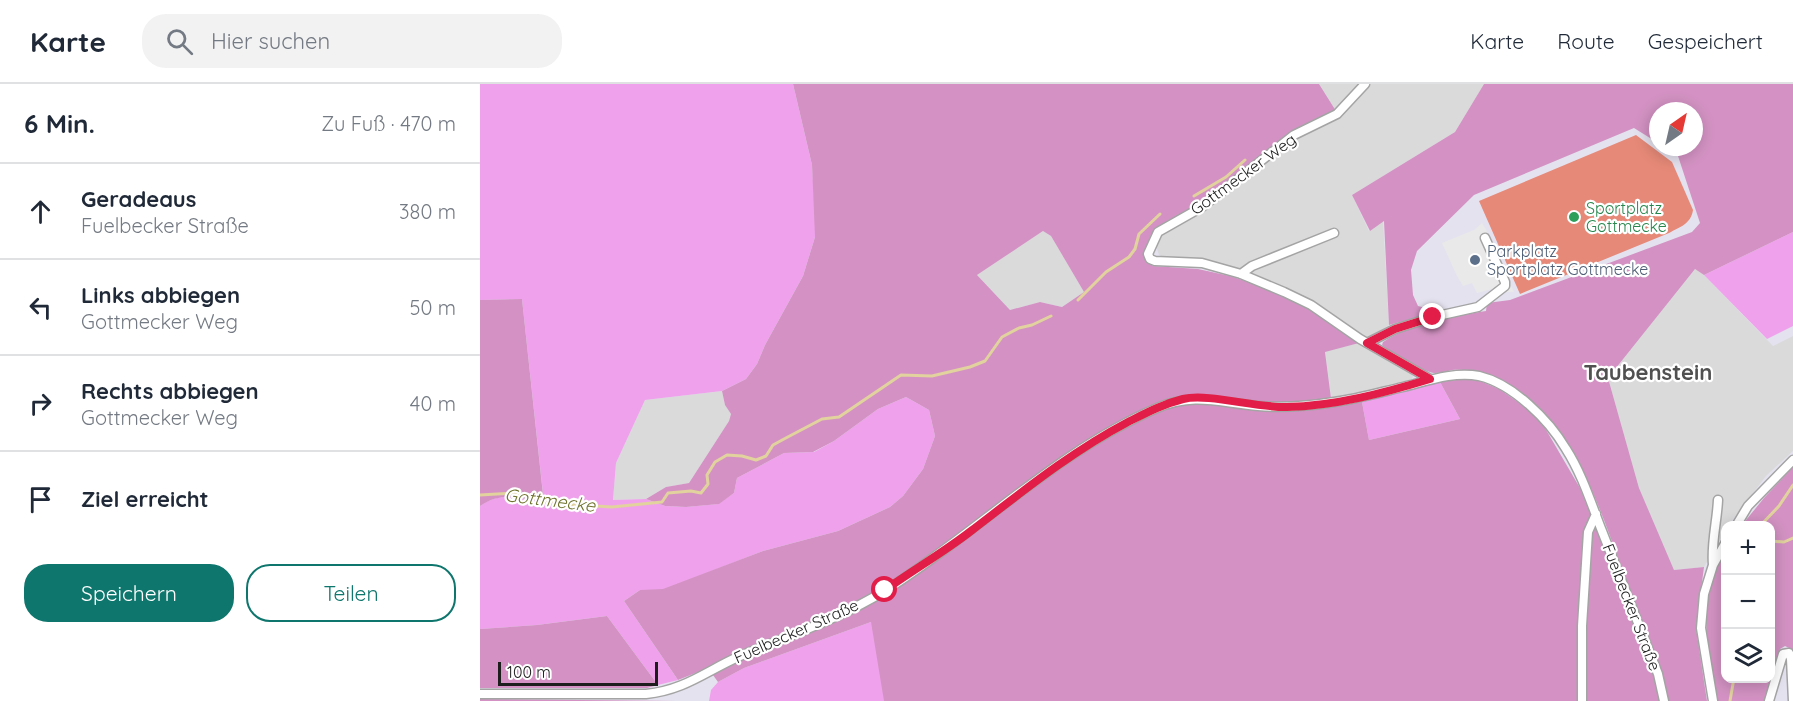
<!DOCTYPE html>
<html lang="de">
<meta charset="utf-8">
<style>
body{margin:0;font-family:Quicksand,sans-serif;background:#f2f2f3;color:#1f2937}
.controls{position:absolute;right:18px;bottom:18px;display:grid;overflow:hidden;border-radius:12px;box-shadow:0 3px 15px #0003}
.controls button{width:54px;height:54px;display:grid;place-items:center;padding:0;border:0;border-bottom:2px solid #e0e1e3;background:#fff;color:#1f2937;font:30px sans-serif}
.compass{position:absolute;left:1169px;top:18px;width:54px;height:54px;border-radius:50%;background:#fff;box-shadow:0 3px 15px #0003;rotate:34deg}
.scale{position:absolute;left:18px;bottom:15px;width:160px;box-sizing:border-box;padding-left:6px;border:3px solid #1d1d1d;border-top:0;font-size:16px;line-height:21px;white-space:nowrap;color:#1d1d1d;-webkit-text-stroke:4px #fff;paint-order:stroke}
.stop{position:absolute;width:18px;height:18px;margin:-14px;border:4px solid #e11d48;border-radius:50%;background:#fff}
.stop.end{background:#e11d48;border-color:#fff;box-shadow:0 2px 6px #0008}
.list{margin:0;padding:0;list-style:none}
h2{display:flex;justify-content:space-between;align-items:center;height:78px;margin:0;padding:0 24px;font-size:26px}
h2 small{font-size:20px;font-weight:400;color:#747a83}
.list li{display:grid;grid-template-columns:39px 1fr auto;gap:18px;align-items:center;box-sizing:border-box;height:96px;padding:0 24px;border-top:2px solid #e0e1e3}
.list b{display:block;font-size:22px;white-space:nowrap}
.list p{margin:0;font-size:20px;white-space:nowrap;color:#747a83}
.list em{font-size:20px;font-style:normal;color:#747a83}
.actions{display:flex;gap:12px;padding:18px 24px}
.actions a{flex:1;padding:14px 0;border:2px solid #0f766e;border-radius:24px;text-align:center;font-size:21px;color:#0f766e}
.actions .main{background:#0f766e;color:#fff}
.icon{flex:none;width:33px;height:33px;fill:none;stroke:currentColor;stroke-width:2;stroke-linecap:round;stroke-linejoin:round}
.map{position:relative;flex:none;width:1313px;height:617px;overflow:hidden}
header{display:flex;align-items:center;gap:36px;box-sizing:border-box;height:84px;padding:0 30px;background:#fff;border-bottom:2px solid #e0e1e3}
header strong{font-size:28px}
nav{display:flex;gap:33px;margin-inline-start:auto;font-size:21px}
.search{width:420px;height:54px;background:#f2f2f3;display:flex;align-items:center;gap:15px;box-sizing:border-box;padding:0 21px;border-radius:24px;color:#747a83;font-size:22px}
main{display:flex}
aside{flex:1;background:#fff}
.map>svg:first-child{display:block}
.residential{fill:#dadadb}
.grass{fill:#efa2eb}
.forest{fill:#d392c3;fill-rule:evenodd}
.pitch{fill:#e68978}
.parking{fill:#e9e9e9}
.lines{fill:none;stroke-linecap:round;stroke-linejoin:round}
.stream{stroke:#e1d29e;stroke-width:3}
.minor-casing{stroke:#a4a4a4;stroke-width:11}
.minor{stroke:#fff;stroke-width:8}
.route{stroke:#e11d48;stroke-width:8}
.leisure-dot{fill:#2e9e5b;stroke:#fff;stroke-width:2}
.service-dot{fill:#5c6f8a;stroke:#fff;stroke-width:2}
.labels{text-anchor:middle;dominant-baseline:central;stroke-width:4.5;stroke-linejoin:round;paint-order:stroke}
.street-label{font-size:16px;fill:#1d1d1d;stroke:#fff}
.leisure-label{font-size:16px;fill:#27864d;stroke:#fff;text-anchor:start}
.service-label{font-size:16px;fill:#4e5e75;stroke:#fff;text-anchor:start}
.water-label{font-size:18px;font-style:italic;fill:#70732e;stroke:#fff}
.district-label{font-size:22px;font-weight:bold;fill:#505050;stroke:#fff}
</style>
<header>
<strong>Karte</strong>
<div class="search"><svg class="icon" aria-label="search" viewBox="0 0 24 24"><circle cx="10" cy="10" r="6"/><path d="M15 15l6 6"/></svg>Hier suchen</div>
<nav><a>Karte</a><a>Route</a><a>Gespeichert</a></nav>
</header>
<main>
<aside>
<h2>6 Min.<small>Zu Fuß · 470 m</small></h2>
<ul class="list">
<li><svg class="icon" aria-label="ahead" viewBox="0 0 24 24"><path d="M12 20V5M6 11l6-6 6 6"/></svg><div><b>Geradeaus</b><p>Fuelbecker Straße</p></div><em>380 m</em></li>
<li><svg class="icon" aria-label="left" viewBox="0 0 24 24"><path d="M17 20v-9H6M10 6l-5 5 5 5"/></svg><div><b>Links abbiegen</b><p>Gottmecker Weg</p></div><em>50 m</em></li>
<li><svg class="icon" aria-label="right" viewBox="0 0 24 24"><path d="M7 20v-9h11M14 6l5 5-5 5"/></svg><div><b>Rechts abbiegen</b><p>Gottmecker Weg</p></div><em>40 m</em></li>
<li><svg class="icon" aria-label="arrive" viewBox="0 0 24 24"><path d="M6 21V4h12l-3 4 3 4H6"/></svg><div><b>Ziel erreicht</b></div></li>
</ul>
<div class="actions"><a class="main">Speichern</a><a>Teilen</a></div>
</aside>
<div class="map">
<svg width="1313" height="617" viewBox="0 0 1313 617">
<rect width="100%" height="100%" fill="#e5e2ef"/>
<path class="residential" d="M839,0H879L856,27Z
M889,0H1004L975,48L872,111L889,147L903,136L909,241L890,253H886L847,226L810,205L780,192L752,183L715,174L683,173L679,171L676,162L682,149L705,138L736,118L816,53L859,32Z
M563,147L571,152L604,208L582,223L560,218L530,226L497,191Z
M1215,185L1224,191L1293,262L1313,252V367L1286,392L1249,441L1246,442L1245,448L1224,483L1194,486L1159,404L1128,294Z
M879,259L928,287L933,292L932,295L908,303L851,313L845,267Z
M242,307L245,321L251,330L249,337L209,399L186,403L166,415L133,416L136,379L165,316Z"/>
<path class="grass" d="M0,0H313L332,81L335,130V153L323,192L285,261L277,280L266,295L242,307L165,316L136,379L133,416L166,415L185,422L206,423L238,420L254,409L257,394L304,369L334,368L354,357L398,325L426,313L449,326L455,352L443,385L423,412L410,423L358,447L283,467L183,506H160L144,517L198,596L178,601L127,532L57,541L0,545V422C24,406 39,415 64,419L42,215L0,216Z
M1313,148V242L1287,255L1224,191Z
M960,298L980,335L889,356L882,318Z
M391,538L478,617H229L231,606L238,598L264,584Z"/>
<path class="forest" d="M313,0H839L856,27L793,61L770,82L729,110L717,122L681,141L671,151L664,169L666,176L673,182L718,185L750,192L784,203L820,219L879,259L845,268L852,322L882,318L889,356L980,335L960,298L993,294L1019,305L1048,325L1065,344L1100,404L1172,586L1180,617H404L391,538L264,584L238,598L228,584L198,596L144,517L160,506L183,505L283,467L358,447L410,423L423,412L443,385L455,352L449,326L426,313L398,325L354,357L333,368L304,369L257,394L254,409L239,420L206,423L185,422L166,415L186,403L209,399L249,337L251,330L245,321L242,307L266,295L277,280L285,261L323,192L335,153L332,81ZM563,147L571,152L604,208L582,223L560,218L530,226L497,191Z
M1004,0H1313V148L1224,191L1215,185L1128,294L1159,404L1194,486L1224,483L1216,544L1227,617H1188C1172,571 1157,525 1140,479C1117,418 1091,334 1029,301C1012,293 991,284 972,286C967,287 960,289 954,289C947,289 909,267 902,261L903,258C933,238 971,233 1006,227L1007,219L1030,216L1212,148L1220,139L1198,72L1184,63H1214V27H1178V59L1154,44L994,111L937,167L931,186L933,211L938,222L946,224L941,232L909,241L904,137L890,147L872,111L975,48Z
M42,215L64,420C41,413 22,407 0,422V216Z
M1313,383V570L1309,564L1305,562L1300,565L1285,617H1237C1237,604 1232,593 1230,580C1223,543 1225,500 1245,467L1246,594H1290V442L1262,441L1284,414Z
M127,532L178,601L167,604H0V545L57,541Z
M0,615L196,617H0Z"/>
<path class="pitch" d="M1156,51L1192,78L1213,126C1211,140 1200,143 1189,149L1040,210L999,117Z"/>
<path class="parking" d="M1002,139L1008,149L1034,208H1022L1019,203L997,209L992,199L983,202L977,192L962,159L994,146Z"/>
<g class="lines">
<path class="stream" d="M714,112L746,93L765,76
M598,216L626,188L649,173L655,165L659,150L680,130
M0,411L33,409L84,420L132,423L182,418L188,409L211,407L221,409L228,400L227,391L235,378L247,371L262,372L276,376L286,372L293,361L304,355L342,335L359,333L421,291L452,292L490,283L505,277L522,253L539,244L552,241L571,232
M1280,442L1299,422L1313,401
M1290,457L1304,458L1313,454
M1250,617L1254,594"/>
<defs>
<path id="minor" d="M885,0L857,30L814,51L722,123L678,148L668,170L670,175L675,177L722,179L761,190L804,208L831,221L880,255L950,295
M761,190L772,182L854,149
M887,259L915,245L953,233L998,223L1025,202V198L1005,154
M1256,442L1268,422L1313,376
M1233,481C1231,459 1237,438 1238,416
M0,610H166C205,606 226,587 260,572C309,552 361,534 406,506C498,448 577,367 677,324C714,308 741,319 778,322C804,324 829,322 854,318C877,315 901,308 923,303C947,297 974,287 999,292C1033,300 1069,336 1086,365C1102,390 1111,419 1122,447C1141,495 1159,542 1178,590L1184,617
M1102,617V542L1108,448L1116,430
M1233,617L1221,544L1224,510L1233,481L1246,458
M1289,617L1303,570L1309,569L1311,575L1313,617"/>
</defs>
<use href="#minor" class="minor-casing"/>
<use href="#minor" class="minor"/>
</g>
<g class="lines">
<path class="route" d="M405,506C433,486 464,468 491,447C542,408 591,368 648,338C666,329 683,320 703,315C728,309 777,324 807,323C855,322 904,309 950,295L887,259L915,245L953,233"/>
</g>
<circle class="leisure-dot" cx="1094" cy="133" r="6"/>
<circle class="service-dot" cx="995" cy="176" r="6"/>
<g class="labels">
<g class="street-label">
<text transform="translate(763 90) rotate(-36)">Gottmecker Weg</text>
<text transform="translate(1152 523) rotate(69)">Fuelbecker Straße</text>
<text transform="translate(316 547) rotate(-24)">Fuelbecker Straße</text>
</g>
<g class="leisure-label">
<text x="1106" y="124">Sportplatz<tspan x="1106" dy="18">Gottmecke</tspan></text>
</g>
<g class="service-label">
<text x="1007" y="167">Parkplatz<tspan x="1007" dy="18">Sportplatz Gottmecke</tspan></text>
</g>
<g class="water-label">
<text transform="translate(70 416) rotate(7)">Gottmecke</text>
</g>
<g class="district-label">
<text x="1168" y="288">Taubenstein</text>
</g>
</g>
</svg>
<div class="controls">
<button>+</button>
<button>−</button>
<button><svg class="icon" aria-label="layers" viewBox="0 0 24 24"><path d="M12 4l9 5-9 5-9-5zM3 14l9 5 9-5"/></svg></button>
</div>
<svg class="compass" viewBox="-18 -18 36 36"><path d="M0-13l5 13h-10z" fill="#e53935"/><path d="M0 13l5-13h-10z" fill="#747a83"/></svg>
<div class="scale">100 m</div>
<div class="stop" style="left:405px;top:506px"></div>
<div class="stop end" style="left:953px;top:233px"></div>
</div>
</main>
